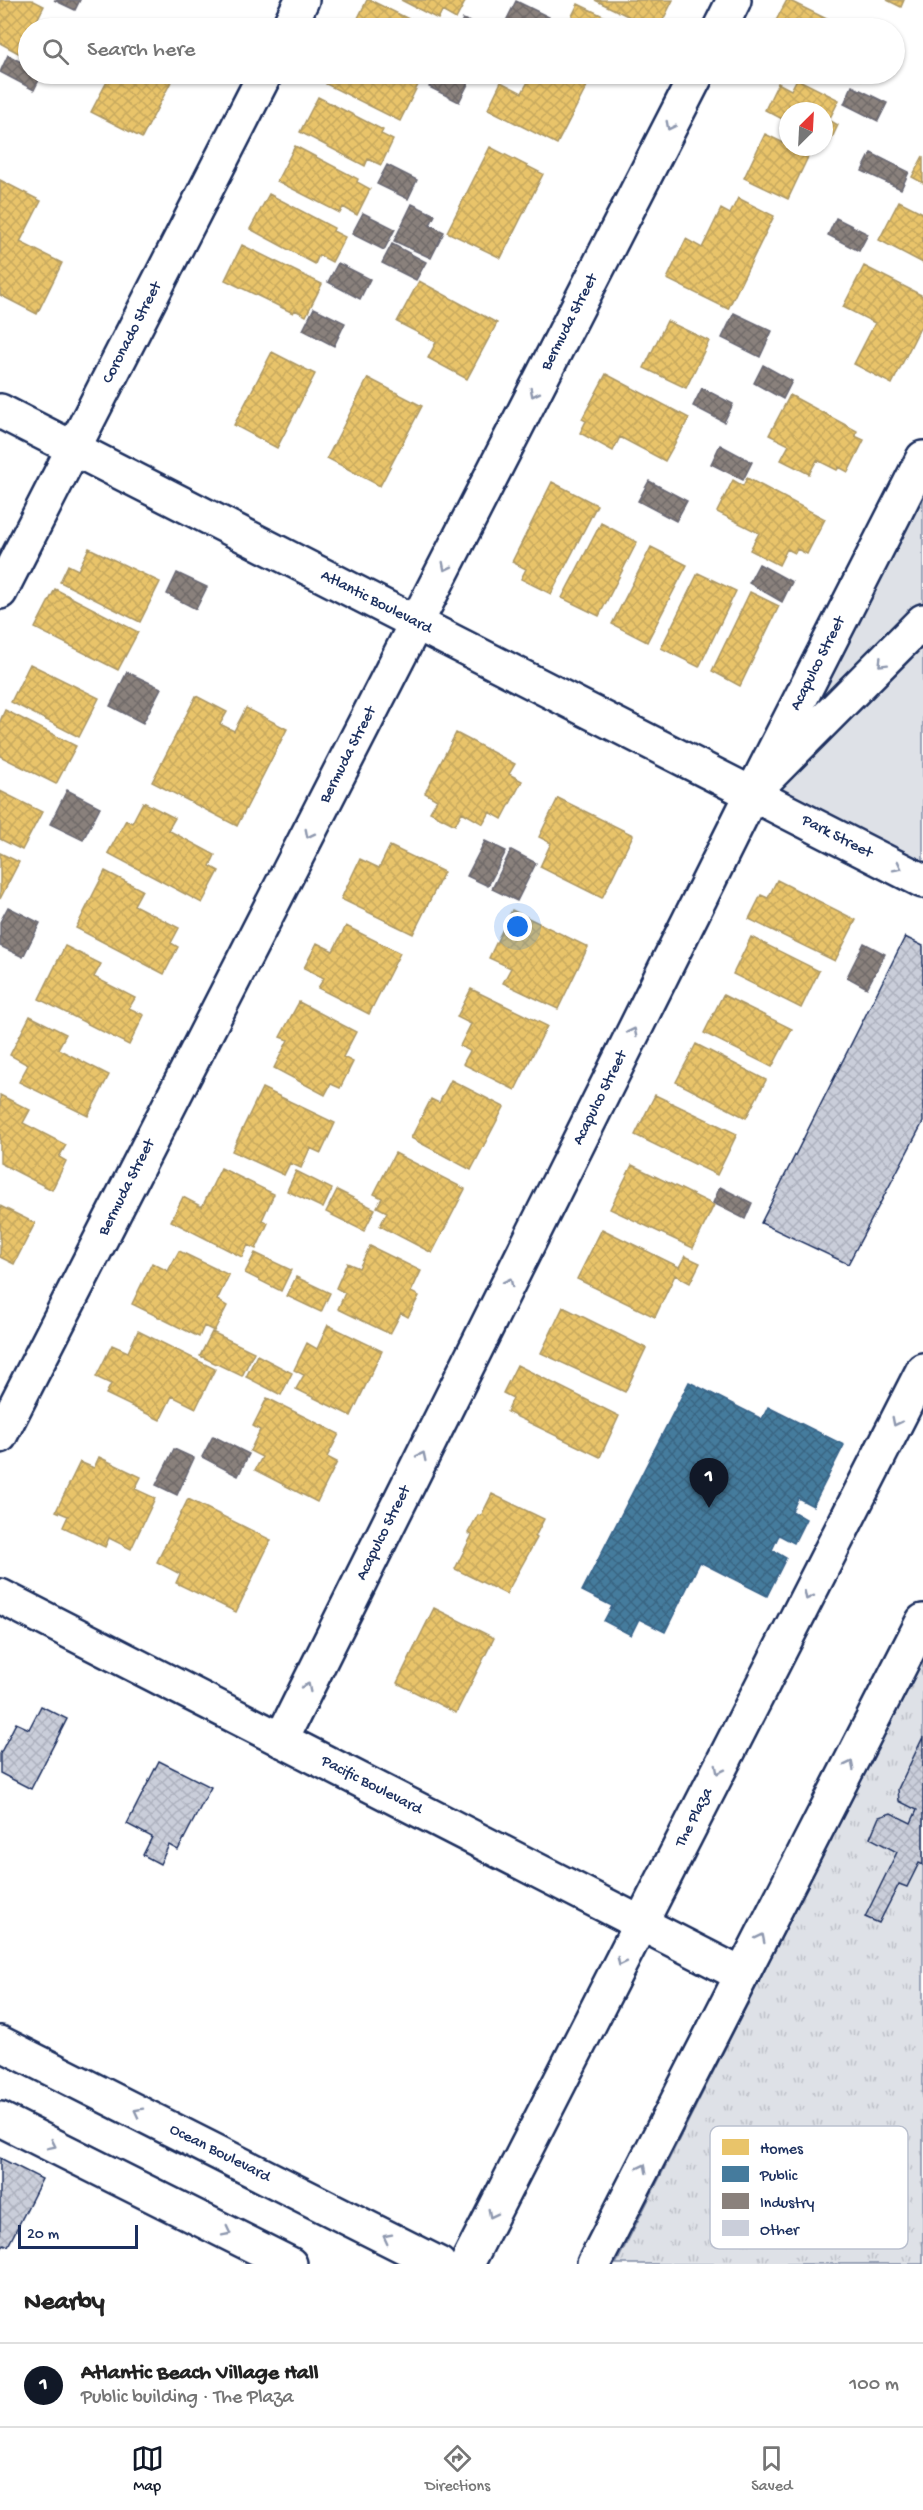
<!DOCTYPE html>
<meta charset="utf-8">
<style>
body{margin:0;font-family:"Gochi Hand",sans-serif;background:#f6f6f6;color:#222}
.compass{position:absolute;left:779px;top:102px;width:54px;height:54px;border-radius:50%;background:#fff;box-shadow:0 2px 4px #0004;rotate:24deg}
.scale{position:absolute;left:18px;bottom:15px;width:120px;box-sizing:border-box;padding-left:6px;border:3px solid #1b2f5e;border-top:0;font-size:16px;line-height:21px;white-space:nowrap;color:#1b2f5e;-webkit-text-stroke:4px #fff;paint-order:stroke}
.you{position:absolute;left:518px;top:927px;width:21px;height:21px;margin:-15px;border:4px solid #fff;border-radius:50%;background:#1a73e8;box-shadow:0 0 0 9px #1a73e833}
.badge{display:grid;place-items:center;width:39px;height:39px;border-radius:50%;background:#111827;color:#fff;font-size:20px;font-weight:700}
.pin{position:absolute;translate:-50% -50px;filter:drop-shadow(0 2px 3px #0008)}
.pin::after{content:'';position:absolute;top:32px;width:21px;height:18px;background:inherit;clip-path:polygon(0 0,100% 0,50% 100%)}
.list{margin:0;padding:0;list-style:none}
h2{display:flex;justify-content:space-between;align-items:center;height:78px;margin:0;padding:0 24px;font-size:26px}
h2 small{font-size:20px;font-weight:400;color:#767676}
.list li{display:grid;grid-template-columns:39px 1fr auto;gap:18px;align-items:center;box-sizing:border-box;height:84px;padding:0 24px;border-top:2px solid #e0e0e0}
.list b{display:block;font-size:22px;white-space:nowrap}
.list p{margin:0;font-size:20px;white-space:nowrap;color:#767676}
.list em{font-size:20px;font-style:normal;color:#767676}
.icon{flex:none;width:33px;height:33px;fill:none;stroke:currentColor;stroke-width:2;stroke-linecap:round;stroke-linejoin:round}
.map{position:relative;flex:none;width:923px;height:2264px;overflow:hidden}
.search{position:absolute;background:#fff;box-shadow:0 2px 4px #0004;left:18px;right:18px;top:18px;height:66px;display:flex;align-items:center;gap:15px;box-sizing:border-box;padding:0 21px;border-radius:33px;color:#767676;font-size:22px}
.sheet{height:162px;background:#fff}
nav{display:flex;justify-content:space-around;align-items:center;box-sizing:border-box;height:84px;border-top:2px solid #e0e0e0;background:#fff;font-size:16px;color:#767676}
nav a{display:grid;justify-items:center;gap:3px}
nav .on{color:#111827}
.map>svg:first-child{display:block}
.grass{fill:#dee1e7;stroke:#7c88a2;stroke-width:1.5}
.park{fill:url(#park-tufts);stroke:#7c88a2;stroke-width:1.5}
.homes{fill:url(#homes-cross-hatch);stroke:#ab9766;stroke-width:1.5}
.public{fill:url(#public-cross-hatch);stroke:#38648a;stroke-width:1.5}
.industry{fill:url(#industry-cross-hatch);stroke:#696873;stroke-width:1.5}
.building{fill:url(#building-cross-hatch);stroke:#1b2f5e;stroke-width:1.5}
.lines{fill:none;stroke-linecap:round;stroke-linejoin:round}
.street-casing{stroke:#1b2f5e;stroke-width:38}
.highway-casing{stroke:#1b2f5e;stroke-width:38}
.street{stroke:#fff;stroke-width:33}
.highway{stroke:#fff;stroke-width:33}
.oneway{stroke:#8d97ae}
.labels{text-anchor:middle;dominant-baseline:central;stroke-width:6;stroke-linejoin:round;paint-order:stroke}
.street-label{font-size:16px;fill:#1b2f5e;stroke:#fff}
.key{fill:#fff;stroke:#bbc1cf;stroke-width:1.5}
.key-label{font-size:16px;fill:#1b2f5e}
</style>
<div class="map">
<svg width="923" height="2264" viewBox="0 0 923 2264">
<defs>
<pattern id="park-tufts" width="24" height="20" patternUnits="userSpaceOnUse" patternTransform="scale(1.5)"><rect width="24" height="20" fill="#dee1e7"/><path d="M3 7l-1-3M5 7V3M7 7l1-3M15 17l-1-3M17 17v-4M19 17l1-3" fill="none" stroke="#bec1c9"/></pattern>
<pattern id="homes-cross-hatch" width="8" height="8" patternUnits="userSpaceOnUse" patternTransform="scale(1.5)"><rect width="8" height="8" fill="#e9c46a"/><path d="M0 0l8 8M0 8l8-8" fill="none" stroke="#c7a95e"/></pattern>
<pattern id="public-cross-hatch" width="8" height="8" patternUnits="userSpaceOnUse" patternTransform="scale(1.5)"><rect width="8" height="8" fill="#457b9d"/><path d="M0 0l8 8M0 8l8-8" fill="none" stroke="#396583"/></pattern>
<pattern id="industry-cross-hatch" width="8" height="8" patternUnits="userSpaceOnUse" patternTransform="scale(1.5)"><rect width="8" height="8" fill="#8a817c"/><path d="M0 0l8 8M0 8l8-8" fill="none" stroke="#706a69"/></pattern>
<pattern id="building-cross-hatch" width="8" height="8" patternUnits="userSpaceOnUse" patternTransform="scale(1.5)"><rect width="8" height="8" fill="#caceda"/><path d="M0 0l8 8M0 8l8-8" fill="none" stroke="#adb1be"/></pattern>
</defs>
<rect width="100%" height="100%" fill="#fff"/>
<filter id="ink" filterUnits="userSpaceOnUse"><feTurbulence type="fractalNoise" baseFrequency=".0167" numOctaves="2"/><feDisplacementMap in="SourceGraphic" scale="12" xChannelSelector="R" yChannelSelector="G"/><feConvolveMatrix kernelMatrix="1 2 1 2 8 2 1 2 1" color-interpolation-filters="sRGB"/></filter>
<g filter="url(#ink)">
<path class="grass" d="M923,459V881L753,792Z"/>
<path class="park" d="M923,1658V2264H616Z"/>
<path class="homes" d="M0,0H32L44,6L33,28H28V37L20,54L0,43Z
M367,0H370L427,28H353Z
M401,0H466L456,19L442,11L438,19Z
M595,0H673L659,28H652Z
M787,0H788L845,28H772Z
M887,0H904L901,7Z
M578,4L628,28H566Z
M111,74H175L142,138L91,112Z
M331,74H394L418,85L400,121L326,84Z
M532,74H577L590,80L557,144L488,109L501,82L522,93Z
M849,74H867L863,80Z
M797,79L839,100L829,120L838,125L830,142L824,139V111H788V122L765,110L778,83L791,90Z
M318,97L383,130L381,134L393,140L381,165L368,159L365,166L300,132Z
M765,134L788,145V147L809,155L788,199L744,178Z
M295,146L358,179L357,182L370,189L357,215L343,207L340,213L277,181Z
M490,147L543,174L501,258L447,232Z
M923,156V183L912,177Z
M0,180L41,201L20,242L62,263L37,314L0,295Z
M269,194L334,228L333,231L345,237L332,262L319,255L315,264L250,229Z
M738,198L774,216L728,309L667,279L686,239L702,248L721,209L730,214Z
M899,201L923,213V263L879,240Z
M242,245L322,284L306,316L295,310L293,313L225,280Z
M864,266L923,296V322L892,384L854,364L875,323L843,307Z
M419,281L497,323L467,379L428,358L436,342L397,322Z
M667,321L709,341L686,388L644,368Z
M272,352L315,374L277,448L234,425Z
M606,374L689,418L665,461L620,437L613,451L580,433L586,421L582,419Z
M368,378L422,406L380,486L327,458Z
M790,395L857,431L855,436L864,440L848,472L839,467L837,470L817,460L809,474L781,460L789,445L769,435Z
M747,478L825,519L807,554L797,549L795,553L787,549L779,565L750,550L759,533L717,512L733,480L743,486Z
M552,482L597,505L551,594L521,579L526,569L512,562Z
M601,523L637,542L599,616L562,598Z
M651,547L687,565L647,642L612,624Z
M89,548L160,582L140,622L60,582L68,565L78,570Z
M698,573L736,591L699,667L661,648Z
M55,589L138,632L118,670L35,628Z
M750,592L779,606L740,686L712,671Z
M30,664L99,698L79,737L11,702Z
M196,696L227,712L220,724L234,731L246,708L287,729L237,826L152,782Z
M5,710L76,746L56,784L0,756V721Z
M456,733L515,764L509,774L522,781L502,819L490,812L483,824L462,812L455,825L430,812L437,800L425,793Z
M0,791L42,812L22,850L0,839Z
M558,798L633,835L602,898L540,867L551,843L539,837Z
M143,802L175,818L168,830L215,855L210,866L219,871L202,903L108,853L126,820L132,823Z
M390,846L444,872L413,934L341,899L360,859L379,868Z
M0,853L19,862L0,899Z
M105,871L142,890L134,905L179,928L171,943L178,947L164,974L76,928Z
M777,880L856,920L835,961L749,919L761,895L768,898Z
M512,910L588,947L558,1009L503,983L511,968L489,958Z
M346,926L400,953L369,1014L318,988L324,978L304,968L317,943L333,951Z
M751,937L819,971L801,1008L733,974Z
M65,946L101,964L94,977L135,998L129,1008L144,1015L129,1045L39,999Z
M471,989L547,1026L515,1090L463,1064L470,1051L460,1046L471,1024L457,1017Z
M723,995L792,1029L772,1067L704,1033Z
M299,1002L356,1032L343,1057L353,1062L340,1088L331,1084L325,1095L274,1068L288,1040L280,1037Z
M30,1016L66,1034L58,1049L109,1075L88,1116L19,1082L28,1065L10,1055Z
M696,1044L766,1080L746,1118L676,1082Z
M451,1080L504,1107L471,1170L411,1138L431,1099L439,1103Z
M262,1088L335,1123L321,1153L310,1148L301,1168L290,1163L284,1175L232,1151Z
M0,1095L30,1110L23,1123L66,1145L59,1157L66,1161L52,1190L0,1163Z
M655,1095L737,1134L717,1175L635,1135Z
M395,1153L465,1189L432,1253L380,1226L387,1212L377,1207L382,1198L374,1194Z
M632,1165L714,1205L693,1248L610,1209Z
M221,1168L274,1194L262,1220L268,1223L256,1249L248,1245L242,1257L171,1221L183,1197L202,1207Z
M296,1171L332,1189L323,1208L287,1191Z
M337,1190L375,1209L364,1231L326,1212Z
M0,1206L35,1223L14,1264L0,1257Z
M602,1229L679,1267L685,1256L700,1263L690,1283L675,1275L655,1317L577,1279Z
M370,1246L421,1271L411,1292L419,1296L408,1317L401,1313L390,1334L338,1309L345,1293L336,1288L347,1263L359,1268Z
M179,1251L229,1275L217,1300L227,1306L214,1331L204,1326L199,1337L132,1304L152,1263L168,1271Z
M255,1253L291,1270L281,1291L245,1273Z
M296,1277L330,1293L321,1312L287,1296Z
M563,1307L646,1348L625,1392L541,1353Z
M328,1325L382,1351L351,1416L296,1389L304,1375L294,1370L307,1343L317,1349Z
M138,1331L215,1369L196,1408L172,1396L160,1420L106,1394L111,1384L96,1377L112,1345L128,1352Z
M212,1332L254,1352L242,1376L200,1356Z
M257,1355L292,1373L281,1395L246,1377Z
M517,1365L619,1416L600,1457L507,1412L513,1398L503,1393Z
M267,1398L339,1434L327,1457L337,1462L317,1502L255,1470L262,1457L250,1451L260,1430L253,1426Z
M99,1457L141,1477L135,1489L155,1498L131,1549L109,1538L105,1547L63,1527L68,1516L56,1511L80,1462L94,1468Z
M492,1494L544,1519L535,1537L537,1538L506,1594L455,1569L472,1535L468,1533L478,1515L481,1516Z
M188,1499L271,1540L236,1612L176,1583L180,1574L157,1562Z
M434,1608L494,1638L456,1713L397,1683Z"/>
<path class="public" d="M689,1382L762,1419L768,1407L844,1445L813,1506L798,1498L792,1511L806,1519L794,1543L779,1535L772,1550L786,1558L767,1596L700,1562L665,1632L639,1619L631,1635L604,1621L612,1606L582,1591Z"/>
<path class="industry" d="M54,0H80L75,10Z
M516,1L549,17L543,28H515L505,23Z
M463,19L483,28H458Z
M8,55L28,66V74H42L34,90L0,72Z
M435,74H448L468,84L459,102L429,87Z
M852,86L887,103L878,121L844,104Z
M871,153L909,172L901,189L862,171Z
M387,165L417,180L408,199L377,184Z
M412,204L435,215L430,225L444,232L431,258L394,241Z
M363,213L395,229L384,250L352,234Z
M836,218L868,234L859,251L828,235Z
M392,244L426,262L416,280L382,263Z
M338,263L370,279L360,299L328,282Z
M314,308L345,323L334,346L303,330Z
M734,313L772,331L760,357L722,338Z
M763,365L792,381L783,399L754,383Z
M702,388L733,404L724,422L693,406Z
M720,445L752,462L743,480L711,464Z
M649,481L687,501L676,521L638,501Z
M759,564L792,582L782,602L749,583Z
M177,573L207,587L196,609L167,594Z
M127,672L161,688L143,723L110,706Z
M67,790L100,807L83,840L50,824Z
M485,841L506,851L488,886L467,876Z
M511,850L536,863L517,901L492,889Z
M8,907L40,923L23,957L0,946V922Z
M864,943L885,954L867,988L847,977Z
M720,1187L752,1203L745,1219L713,1203Z
M213,1436L249,1454L238,1476L202,1457Z
M174,1449L194,1458L177,1495L156,1485Z"/>
<path class="building" d="M905,937L923,946V1122L848,1264L761,1223Z
M41,1706L67,1719L31,1789L0,1773V1754L16,1723L29,1729Z
M923,1737V1865L919,1863L907,1887L899,1884L879,1923L865,1917L897,1852L870,1838L879,1817L891,1813L911,1823L917,1810L899,1801L898,1789Z
M159,1761L211,1787L178,1850L169,1845L160,1864L143,1855L152,1837L127,1824Z
M0,2158L42,2179L8,2246L4,2244L0,2251Z"/>
<g class="lines">
<defs>
<g id="street">
<path d="M288,28L302,0"/>
<path d="M720,28L734,0"/>
<path id="s1" d="M0,411L923,881"/>
<path id="s2" d="M0,592L265,74"/>
<path id="s3" d="M0,1436L697,74"/>
<path id="s4" d="M0,1596L742,1975"/>
<path id="s5" d="M281,1740L753,792L923,458"/>
<path id="s6" d="M0,2043L439,2264"/>
<path d="M0,2119L290,2264"/>
<path id="s7" d="M467,2264L923,1370"/>
<path d="M594,2264L923,1621"/>
</g>
<path id="highway" d="M753,792L923,621"/>
</defs>
<use href="#street" class="street-casing"/>
<use href="#highway" class="highway-casing"/>
<use href="#street" class="street"/>
<use href="#highway" class="highway"/>
</g>
<defs><path id="oneway-chevron" d="M-2-3.5L2.5 0L-2 3.5" fill="none" stroke-width="1.6" stroke-linecap="round" stroke-linejoin="round" transform="scale(1.5)"/></defs>
<g class="oneway">
<use href="#oneway-chevron" transform="translate(670 126) rotate(117)"/>
<use href="#oneway-chevron" transform="translate(534 393) rotate(117)"/>
<use href="#oneway-chevron" transform="translate(446 567) rotate(117)"/>
<use href="#oneway-chevron" transform="translate(882 663) rotate(135)"/>
<use href="#oneway-chevron" transform="translate(309 834) rotate(117)"/>
<use href="#oneway-chevron" transform="translate(898 867) rotate(27)"/>
<use href="#oneway-chevron" transform="translate(633 1032) rotate(-64)"/>
<use href="#oneway-chevron" transform="translate(509 1282) rotate(-64)"/>
<use href="#oneway-chevron" transform="translate(896 1422) rotate(117)"/>
<use href="#oneway-chevron" transform="translate(422 1456) rotate(-64)"/>
<use href="#oneway-chevron" transform="translate(808 1596) rotate(117)"/>
<use href="#oneway-chevron" transform="translate(307 1687) rotate(-64)"/>
<use href="#oneway-chevron" transform="translate(850 1765) rotate(-63)"/>
<use href="#oneway-chevron" transform="translate(719 1770) rotate(117)"/>
<use href="#oneway-chevron" transform="translate(761 1938) rotate(-63)"/>
<use href="#oneway-chevron" transform="translate(621 1962) rotate(117)"/>
<use href="#oneway-chevron" transform="translate(138 2112) rotate(-153)"/>
<use href="#oneway-chevron" transform="translate(52 2145) rotate(26)"/>
<use href="#oneway-chevron" transform="translate(643 2168) rotate(-63)"/>
<use href="#oneway-chevron" transform="translate(492 2214) rotate(117)"/>
<use href="#oneway-chevron" transform="translate(227 2232) rotate(27)"/>
<use href="#oneway-chevron" transform="translate(387 2238) rotate(-153)"/>
</g>
</g>
<g class="labels">
<g class="street-label">
<text stroke="none"><textPath href="#s3" startOffset="1251">Bermuda Street</textPath></text>
<text stroke="none"><textPath href="#s2" startOffset="291">Coronado Street</textPath></text>
<text stroke="none"><textPath href="#s1" startOffset="422">Atlantic Boulevard</textPath></text>
<text stroke="none"><textPath href="#s5" startOffset="1203">Acapulco Street</textPath></text>
<text stroke="none"><textPath href="#s3" startOffset="765">Bermuda Street</textPath></text>
<text stroke="none"><textPath href="#s1" startOffset="939">Park Street</textPath></text>
<text stroke="none"><textPath href="#s5" startOffset="717">Acapulco Street</textPath></text>
<text stroke="none"><textPath href="#s3" startOffset="279">Bermuda Street</textPath></text>
<text stroke="none"><textPath href="#s5" startOffset="231">Acapulco Street</textPath></text>
<text stroke="none"><textPath href="#s4" startOffset="417">Pacific Boulevard</textPath></text>
<text stroke="none"><textPath href="#s7" startOffset="501">The Plaza</textPath></text>
<text stroke="none"><textPath href="#s6" startOffset="246">Ocean Boulevard</textPath></text>
</g>
</g>
<rect x="710" y="2126" width="198" height="123" rx="9" class="key"/>
<rect x="722" y="2139" width="27" height="16" fill="#e9c46a"/>
<rect x="722" y="2166" width="27" height="16" fill="#457b9d"/>
<rect x="722" y="2193" width="27" height="16" fill="#8a817c"/>
<rect x="722" y="2220" width="27" height="16" fill="#caceda"/>
<g class="key-label">
<text x="760" y="2153">Homes</text>
<text x="760" y="2180">Public</text>
<text x="760" y="2207">Industry</text>
<text x="760" y="2234">Other</text>
</g>
</svg>
<svg class="compass" viewBox="-18 -18 36 36"><path d="M0-13l5 13h-10z" fill="#e53935"/><path d="M0 13l5-13h-10z" fill="#767676"/></svg>
<div class="scale">20 m</div>
<div class="you"></div>
<div class="pin badge" style="left:709px;top:1508px">1</div>
<div class="search"><svg class="icon" aria-label="search" viewBox="0 0 24 24"><circle cx="10" cy="10" r="6"/><path d="M15 15l6 6"/></svg>Search here</div>
</div>
<section class="sheet">
<h2>Nearby<small></small></h2>
<ul class="list">
<li><span class="badge">1</span><div><b>Atlantic Beach Village Hall</b><p>Public building · The Plaza</p></div><em>100 m</em></li>
</ul>
</section>
<nav>
<a class="on"><svg class="icon" aria-label="map" viewBox="0 0 24 24"><path d="M3 6l6-2 6 2 6-2v14l-6 2-6-2-6 2zM9 4v14M15 6v14"/></svg>Map</a>
<a><svg class="icon" aria-label="directions" viewBox="0 0 24 24"><path d="M12 3l9 9-9 9-9-9zM9 14v-3h6M13 9l2 2-2 2"/></svg>Directions</a>
<a><svg class="icon" aria-label="saved" viewBox="0 0 24 24"><path d="M7 4h10v16l-5-4-5 4z"/></svg>Saved</a>
</nav>
